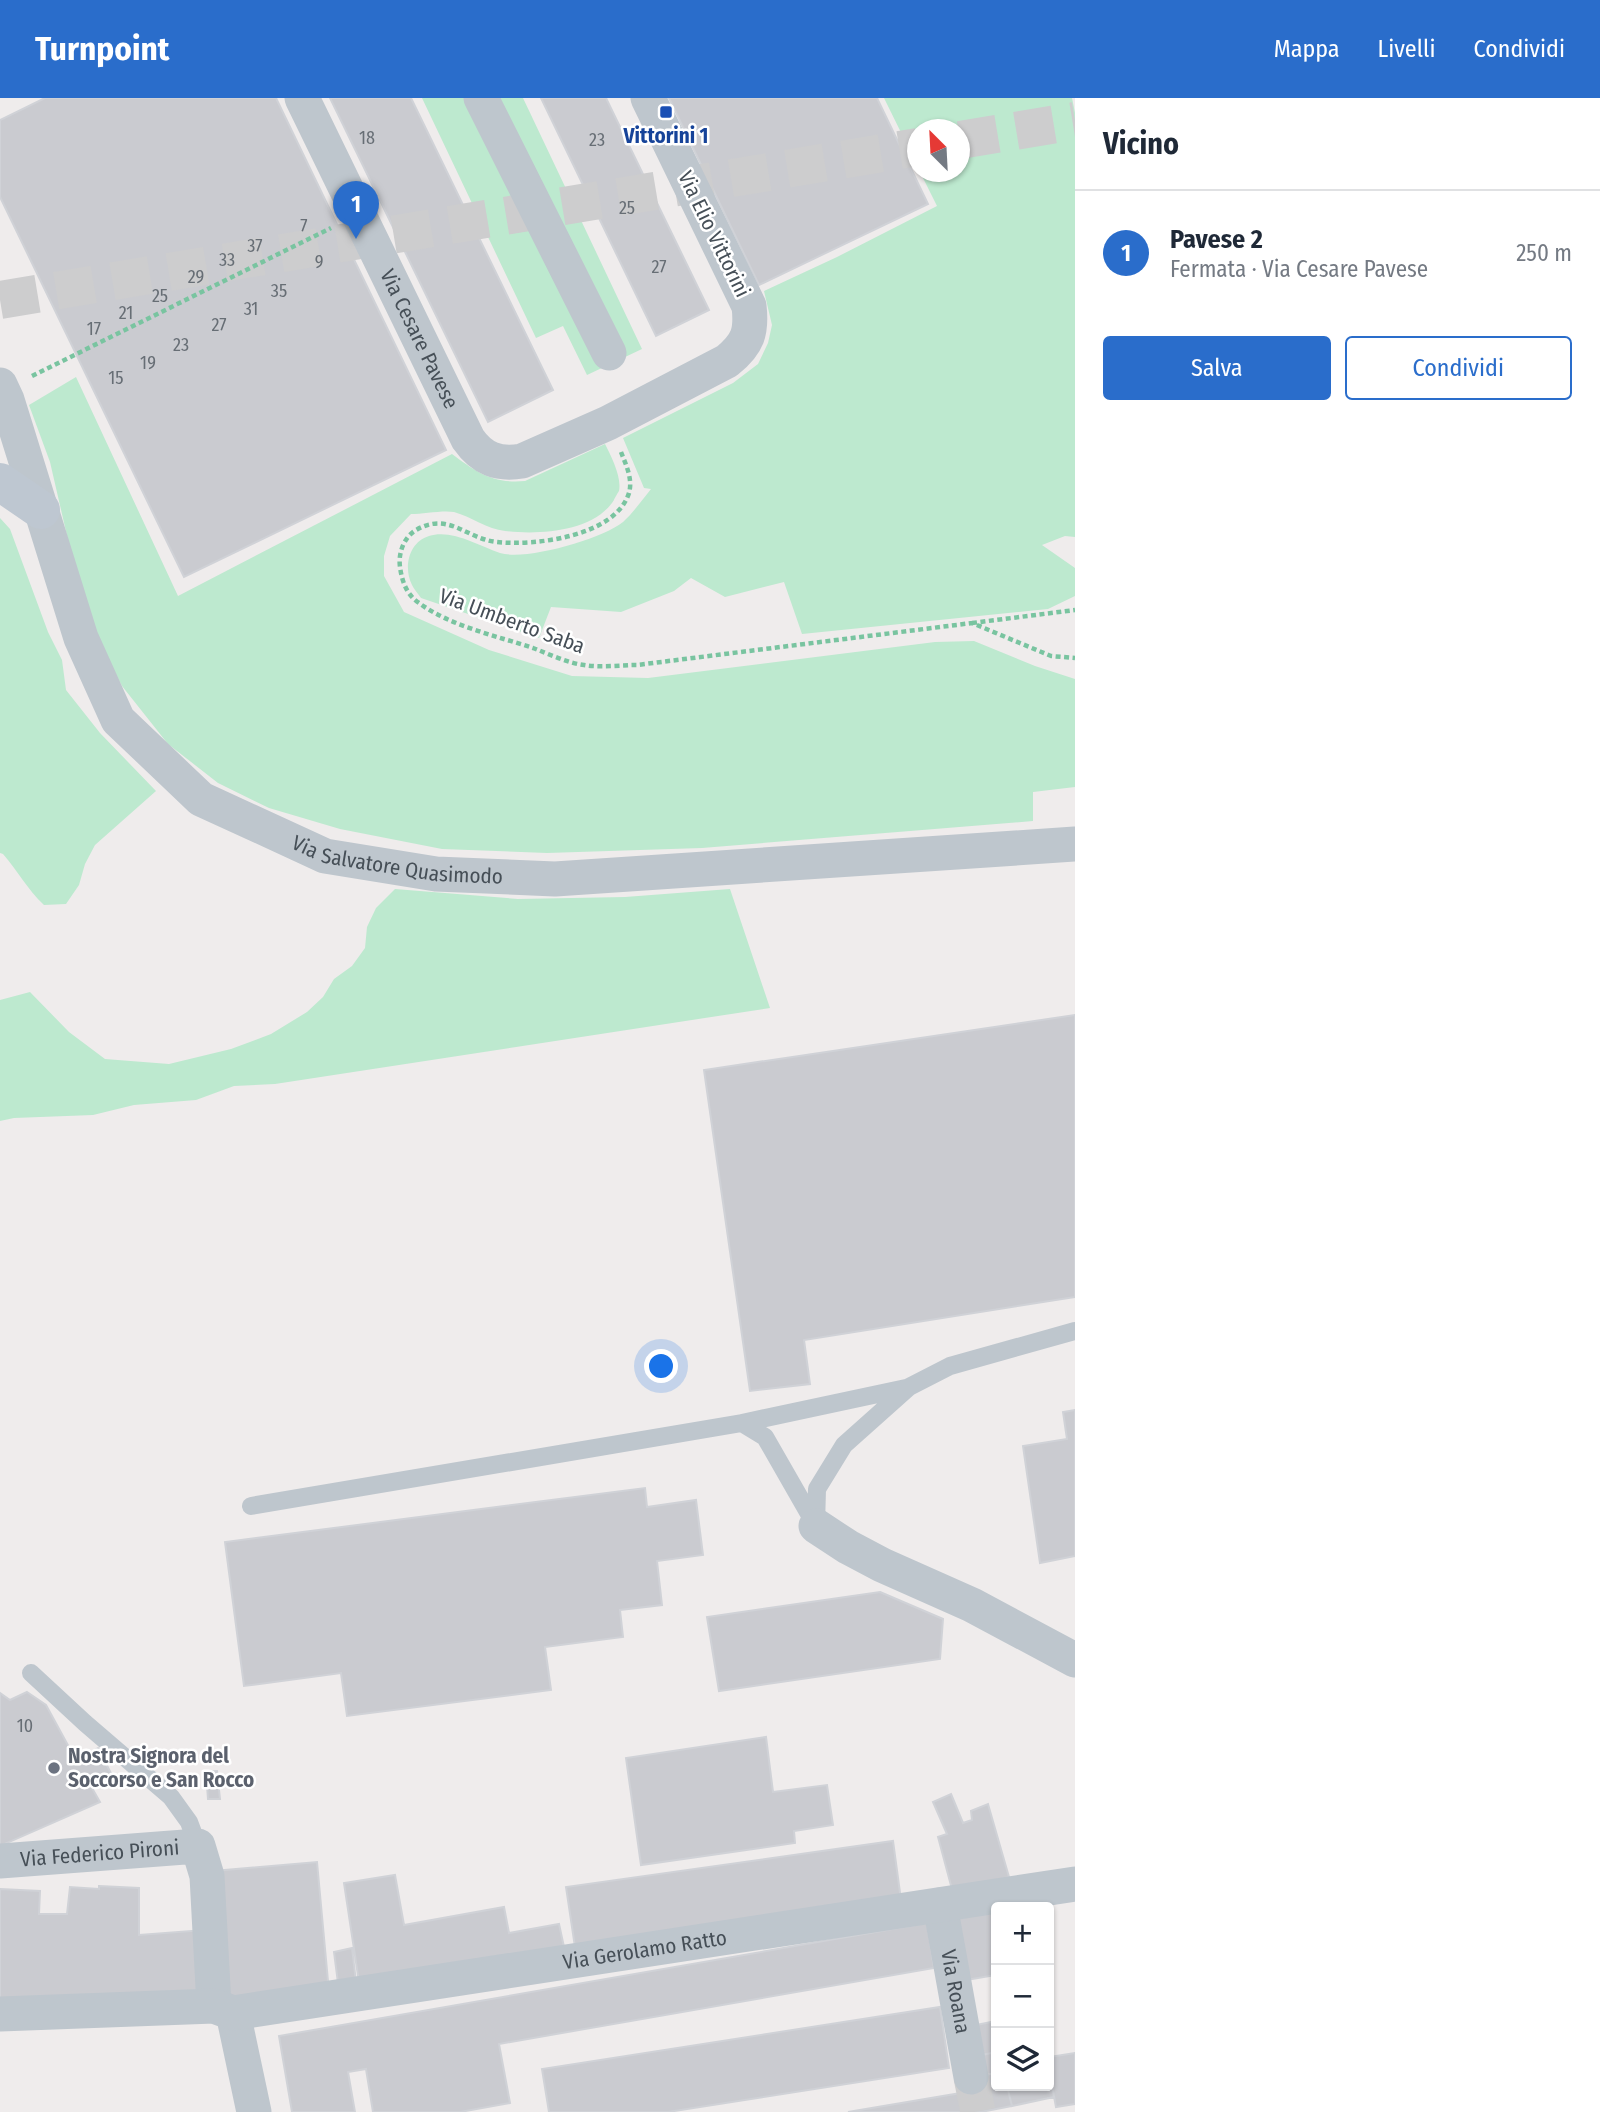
<!DOCTYPE html>
<html lang="it">
<meta charset="utf-8">
<style>
body{margin:0;font-family:"Fira Sans Condensed",sans-serif;background:#f2f2f3;color:#1f2937}
.controls{position:absolute;right:21px;bottom:21px;display:grid;overflow:hidden;border-radius:7px;box-shadow:0 2px 5px #0004}
.controls button{width:63px;height:63px;display:grid;place-items:center;padding:0;border:0;border-bottom:2px solid #e0e1e3;background:#fff;color:#1f2937;font:35px sans-serif}
.compass{position:absolute;left:907px;top:21px;width:63px;height:63px;border-radius:50%;background:#fff;box-shadow:0 2px 5px #0004;rotate:336deg}
.you{position:absolute;left:662px;top:1269px;width:24px;height:24px;margin:-18px;border:5px solid #fff;border-radius:50%;background:#1a73e8;box-shadow:0 0 0 10px #1a73e833}
.badge{display:grid;place-items:center;width:46px;height:46px;border-radius:50%;background:#2a6dcb;color:#fff;font-size:23px;font-weight:700}
.pin{position:absolute;translate:-50% -58px;filter:drop-shadow(0 2px 4px #0008)}
.pin::after{content:'';position:absolute;top:37px;width:24px;height:21px;background:inherit;clip-path:polygon(0 0,100% 0,50% 100%)}
.list{margin:0;padding:0;list-style:none}
h2{display:flex;justify-content:space-between;align-items:center;height:91px;margin:0;padding:0 28px;font-size:30px}
h2 small{font-size:23px;font-weight:400;color:#747a83}
.list li{display:grid;grid-template-columns:46px 1fr auto;gap:21px;align-items:center;box-sizing:border-box;height:126px;padding:0 28px;border-top:2px solid #e0e1e3}
.list b{display:block;font-size:26px;white-space:nowrap}
.list p{margin:0;font-size:23px;white-space:nowrap;color:#747a83}
.list em{font-size:23px;font-style:normal;color:#747a83}
.actions{display:flex;gap:14px;padding:21px 28px}
.actions a{flex:1;padding:16px 0;border:2px solid #2a6dcb;border-radius:7px;text-align:center;font-size:24px;color:#2a6dcb}
.actions .main{background:#2a6dcb;color:#fff}
.icon{flex:none;width:38px;height:38px;fill:none;stroke:currentColor;stroke-width:2;stroke-linecap:round;stroke-linejoin:round}
.map{position:relative;flex:none;width:1075px;height:2014px;overflow:hidden}
header{display:flex;align-items:center;gap:42px;box-sizing:border-box;height:98px;padding:0 35px;background:#2a6dcb;color:#fff}
header strong{font-size:33px}
nav{display:flex;gap:38px;margin-inline-start:auto;font-size:24px}
main{display:flex}
aside{flex:1;background:#fff}
.map>svg:first-child{display:block}
.green{fill:#bde9cf}
.building{fill:#cacbd0;stroke:#d0d2d7;stroke-width:2}
.lines{fill:none;stroke-linecap:round;stroke-linejoin:round}
.street-tunnel{stroke:#cdcdce;stroke-width:35;stroke-dasharray:35 18;stroke-linecap:butt}
.highway-tunnel{stroke:#cdcdce;stroke-width:38;stroke-dasharray:38 19;stroke-linecap:butt}
.path{stroke:#79c4a0;stroke-width:4.5;stroke-dasharray:5 3.5;stroke-linecap:butt}
.lane{stroke:#bec6cd;stroke-width:18}
.street{stroke:#bec6cd;stroke-width:35}
.secondary{stroke:#bec7d1;stroke-width:38}
.transit-dot{fill:#1a4fb4;stroke:#fff;stroke-width:2.5}
.worship-dot{fill:#6b7280;stroke:#fff;stroke-width:2.5}
.labels{text-anchor:middle;dominant-baseline:central;stroke-width:5;stroke-linejoin:round;paint-order:stroke}
.number-label{font-size:18px;fill:#676e75}
.transit-label{font-size:21px;font-weight:bold;fill:#164399;stroke:#fff}
.street-label{font-size:21px;fill:#464f57;stroke:#fff}
.worship-label{font-size:21px;font-weight:bold;fill:#5b616d;stroke:#fff;text-anchor:start}
</style>
<header>
<strong>Turnpoint</strong>
<nav><a>Mappa</a><a>Livelli</a><a>Condividi</a></nav>
</header>
<main>
<div class="map">
<svg width="1075" height="2014" viewBox="0 0 1075 2014">
<rect width="100%" height="100%" fill="#efecec"/>
<path class="green" d="M422,0H523L642,251L587,277L563,228L536,240Z
M884,0H1072L1075,15V439L1065,438L1042,447L1075,470V498L1048,511L802,536L784,484L725,499L691,480L674,493L621,514L551,509L539,540L421,500C418,496 414,491 412,487C403,469 409,444 429,438C452,431 479,448 500,455C526,463 602,441 623,424C633,415 642,402 651,391L644,390L623,340L733,285L758,266L768,245L772,227L764,193L837,159L937,108L920,74H960V32H918L917,67Z
M76,279L178,498L452,356C476,374 493,386 525,383L605,346C611,358 622,379 619,393C619,393 614,401 614,402C594,434 539,437 505,433C487,431 472,419 454,414C443,412 423,416 411,416L390,438L384,458V478L404,514L489,552L572,578L648,580L935,544L974,543L1035,568L1075,581V689L1033,694V723L702,750L547,755L442,751L340,731L269,710L218,685L168,646L122,588L94,534L68,442L50,364L29,307Z
M0,420L10,431L48,534L62,562L66,592L100,635L156,693L95,747L85,766L79,787L66,806L44,807C27,791 18,773 3,756L0,755Z
M395,791L518,801L625,799L730,791L770,910L275,986L234,988L196,1002L134,1007L93,1017L14,1020L0,1023V902L30,894L69,934L105,961L169,966L231,951L271,936L307,914L323,899L334,881L352,868L365,850L367,829L376,810Z"/>
<path class="building" d="M45,0H276L446,352L184,479L0,99V22Z
M330,0H411L553,292L488,324Z
M541,0H606L709,212L656,238Z
M669,0H877L928,106L759,187Z
M1075,917V1199L804,1242L810,1286L750,1293L704,972Z
M1075,1312V1458L1040,1465L1023,1348L1067,1341L1063,1314Z
M645,1390L647,1409L696,1402L703,1457L657,1463L662,1507L620,1512L623,1539L545,1549L551,1592L347,1618L341,1575L244,1588L225,1444Z
M880,1494L943,1521L940,1561L719,1593L707,1519Z
M27,1594L46,1607L76,1662L98,1650L113,1679L92,1690L100,1704L0,1748V1595L10,1602Z
M766,1639L773,1694L827,1687L833,1727L794,1733L795,1745L641,1767L626,1660Z
M217,1673L220,1701H208L206,1674Z
M951,1696L963,1725L972,1722L971,1713L988,1706L1009,1779L953,1795L938,1739L947,1736L933,1704Z
M893,1743L901,1802L575,1849L566,1789Z
M317,1764L329,1894L226,1903L214,1773Z
M395,1777L404,1827L504,1809L509,1835L559,1826L564,1849L359,1884L344,1785Z
M99,1788L139,1790V1837L204,1832L208,1898L0,1902V1791L40,1793L39,1816H67L70,1789L99,1791Z
M996,1811V1877L960,1883L949,1819Z
M927,1825L934,1870L499,1946L510,2005L460,2014H373L366,1971L348,1974L355,2014H292L279,1938Z
M352,1850L356,1884L338,1885L334,1854Z
M940,1909L949,1970L668,2014H549L542,1971Z
M996,1923V1954L982,1957L976,1927Z
M996,1954V1975L985,1977L982,1957Z
M1075,1955V2006L1056,2009L1049,1972V1959Z
M1049,1972L1054,1999L1012,2008L1007,1988H1049Z
M996,1975V1988H1007L1012,2008L981,2014H964L957,1981Z
M961,1995L964,2014H848Z"/>
<g class="lines">
<path class="street-tunnel" d="M971,1979L978,2014"/>
<path class="highway-tunnel" d="M960,42L1075,23
M0,202L918,49"/>
<path class="path" d="M32,278L331,130
M621,354C626,367 633,381 629,395C615,439 534,448 497,444C466,441 449,413 416,432C404,439 398,455 400,469C402,484 407,497 419,505C450,528 497,538 533,550C549,556 567,565 584,567C601,570 620,567 637,567L972,525L1051,558L1075,560
M972,525L1075,512"/>
<path class="lane" d="M742,1325L906,1290
M251,1408L742,1325L765,1339L816,1428
M816,1428L817,1391L844,1347L909,1289L950,1268L1075,1233
M31,1575L85,1625L171,1699L189,1724L198,1748"/>
<g class="street">
<path id="s1" d="M302,0L468,341C482,361 498,367 522,363L608,325L727,263C748,246 752,234 749,208L648,0"/>
<path d="M481,0L609,255"/>
<path id="s2" d="M0,287L7,302L81,540L118,622L201,701L325,758L436,776L555,781L1075,746"/>
<path d="M816,1428L848,1449L882,1467L972,1507L1075,1562"/>
<path id="s3" d="M0,1763L198,1748L207,1778L214,1908"/>
<path id="s4" d="M940,1807L971,1979"/>
<path d="M233,1915L254,2014"/>
<path id="s5" d="M0,1916L214,1908L233,1915L1075,1786"/>
</g>
<path class="secondary" d="M0,384L41,412"/>
</g>
<rect class="transit-dot" x="659" y="7" width="14" height="14" rx="3.5"/>
<circle class="worship-dot" cx="54" cy="1670" r="7"/>
<g class="labels">
<g class="number-label">
<text x="367" y="40">18</text>
<text x="597" y="42">23</text>
<text x="627" y="110">25</text>
<text x="304" y="128">7</text>
<text x="255" y="148">37</text>
<text x="227" y="162">33</text>
<text x="319" y="164">9</text>
<text x="659" y="169">27</text>
<text x="196" y="179">29</text>
<text x="279" y="193">35</text>
<text x="160" y="198">25</text>
<text x="251" y="211">31</text>
<text x="126" y="215">21</text>
<text x="219" y="227">27</text>
<text x="94" y="231">17</text>
<text x="181" y="247">23</text>
<text x="148" y="265">19</text>
<text x="116" y="280">15</text>
<text x="25" y="1628">10</text>
</g>
<g class="transit-label">
<text x="666" y="38">Vittorini 1</text>
</g>
<g class="street-label">
<text transform="translate(714 136) rotate(64)">Via Elio Vittorini</text>
<text stroke="none"><textPath href="#s1" startOffset="268">Via Cesare Pavese</textPath></text>
<text transform="translate(512 523) rotate(20)">Via Umberto Saba</text>
<text stroke="none"><textPath href="#s2" startOffset="679">Via Salvatore Quasimodo</textPath></text>
<text stroke="none"><textPath href="#s3" startOffset="100">Via Federico Pironi</textPath></text>
<text stroke="none"><textPath href="#s5" startOffset="651">Via Gerolamo Ratto</textPath></text>
<text stroke="none"><textPath href="#s4" startOffset="88">Via Roana</textPath></text>
</g>
<g class="worship-label">
<text x="68" y="1658">Nostra Signora del<tspan x="68" dy="24">Soccorso e San Rocco</tspan></text>
</g>
</g>
</svg>
<div class="controls">
<button>+</button>
<button>−</button>
<button><svg class="icon" aria-label="layers" viewBox="0 0 24 24"><path d="M12 4l9 5-9 5-9-5zM3 14l9 5 9-5"/></svg></button>
</div>
<svg class="compass" viewBox="-18 -18 36 36"><path d="M0-13l5 13h-10z" fill="#e53935"/><path d="M0 13l5-13h-10z" fill="#747a83"/></svg>
<div class="you"></div>
<div class="pin badge" style="left:356px;top:141px">1</div>
</div>
<aside>
<h2>Vicino<small></small></h2>
<ul class="list">
<li><span class="badge">1</span><div><b>Pavese 2</b><p>Fermata · Via Cesare Pavese</p></div><em>250 m</em></li>
</ul>
<div class="actions"><a class="main">Salva</a><a>Condividi</a></div>
</aside>
</main>
